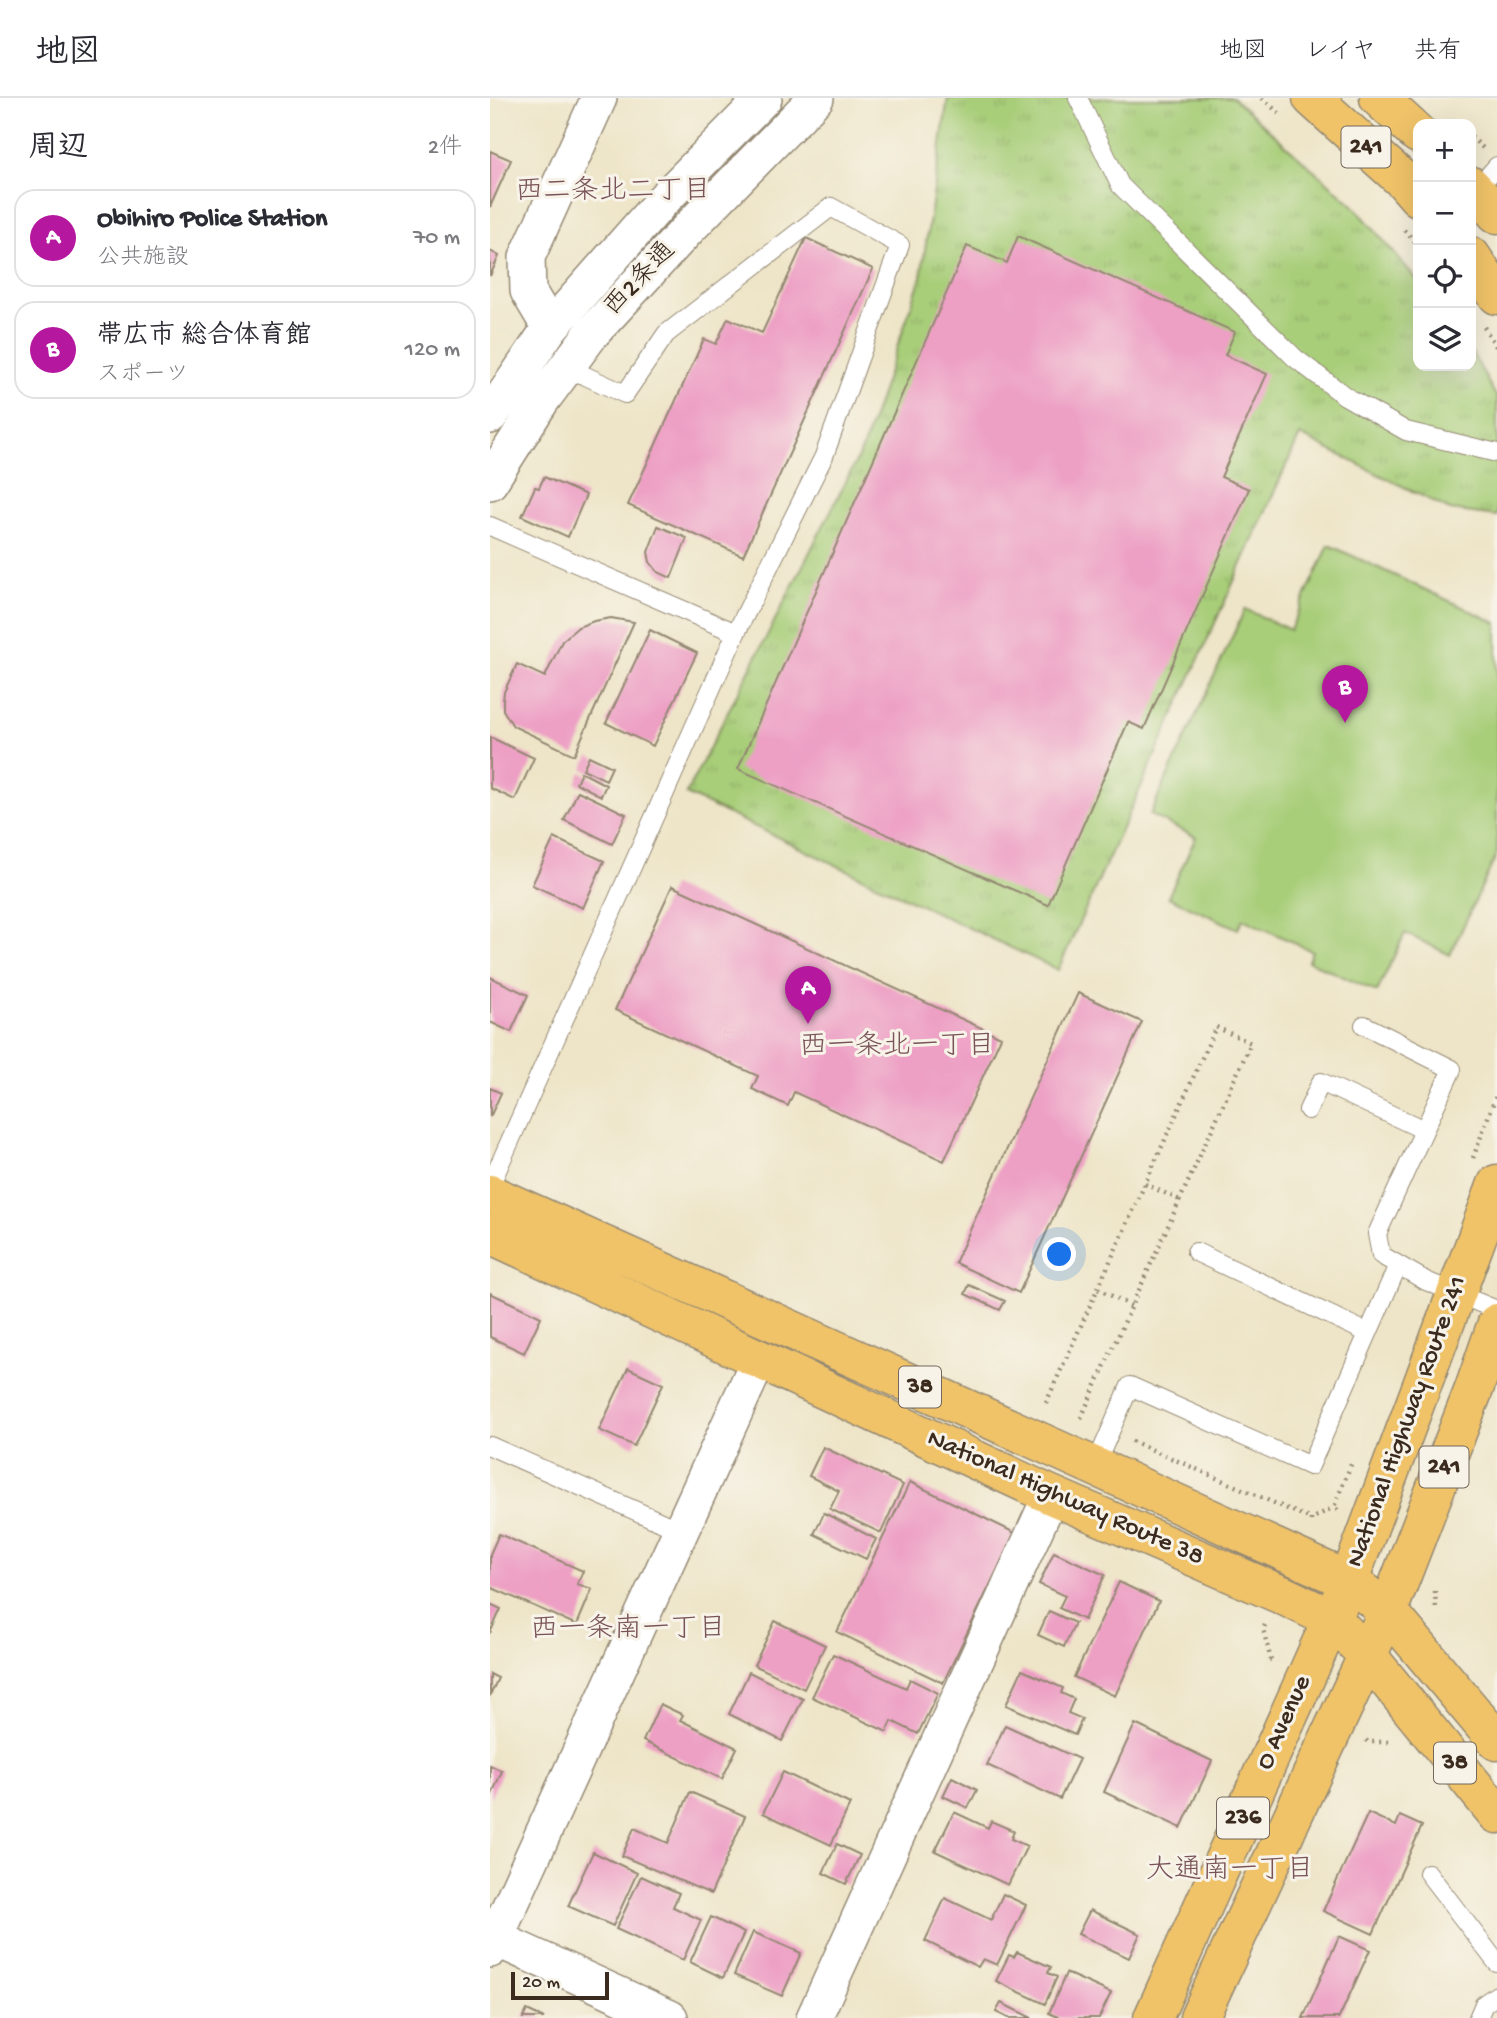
<!DOCTYPE html>
<html lang="ja">
<meta charset="utf-8">
<style>
body{margin:0;font-family:"Gochi Hand","Klee One",sans-serif;background:#f2f2f3;color:#2b2b33}
.controls{position:absolute;right:21px;top:21px;display:grid;overflow:hidden;border-radius:14px;box-shadow:0 7px 28px #0002}
.controls button{width:63px;height:63px;display:grid;place-items:center;padding:0;border:0;border-bottom:2px solid #e1e1e2;background:#fff;color:#2b2b33;font:35px sans-serif}
.scale{position:absolute;left:21px;bottom:18px;width:98px;box-sizing:border-box;padding-left:7px;border:4px solid #3b2a1e;border-top:0;font-size:19px;line-height:24px;white-space:nowrap;color:#3b2a1e;-webkit-text-stroke:5px #f7f3e8;paint-order:stroke}
.you{position:absolute;left:570px;top:1157px;width:24px;height:24px;margin:-18px;border:5px solid #fff;border-radius:50%;background:#1a73e8;box-shadow:0 0 0 10px #1a73e833}
.badge{display:grid;place-items:center;width:46px;height:46px;border-radius:50%;background:#b5179e;color:#fff;font-size:23px;font-weight:700}
.pin{position:absolute;translate:-50% -58px;filter:drop-shadow(0 2px 4px #0008)}
.pin::after{content:'';position:absolute;top:37px;width:24px;height:21px;background:inherit;clip-path:polygon(0 0,100% 0,50% 100%)}
.list{margin:0;padding:0;list-style:none}
h2{display:flex;justify-content:space-between;align-items:center;height:91px;margin:0;padding:0 28px;font-size:30px}
h2 small{font-size:23px;font-weight:400;color:#7c7c81}
.list li{display:grid;grid-template-columns:46px 1fr auto;gap:21px;align-items:center;box-sizing:border-box;height:98px;margin:0 14px 14px;padding:0 14px;border:2px solid #e1e1e2;border-radius:21px}
.list b{display:block;font-size:26px;white-space:nowrap}
.list p{margin:0;font-size:23px;white-space:nowrap;color:#7c7c81}
.list em{font-size:23px;font-style:normal;color:#7c7c81}
.icon{flex:none;width:38px;height:38px;fill:none;stroke:currentColor;stroke-width:2;stroke-linecap:round;stroke-linejoin:round}
.map{position:relative;flex:none;width:1007px;height:1920px;overflow:hidden}
header{display:flex;align-items:center;gap:42px;box-sizing:border-box;height:98px;padding:0 35px;background:#fff;border-bottom:2px solid #e1e1e2}
header strong{font-size:33px}
nav{display:flex;gap:38px;margin-inline-start:auto;font-size:24px}
main{display:flex}
aside{flex:1;background:#fff}
.map>svg:first-child{display:block}
.grass{fill:url(#grass-tufts);stroke:#727c4c;stroke-width:2}
.pitch{fill:#a8ce79;stroke:#727c4c;stroke-width:2}
.building{fill:#ed9fc4}
.lines{fill:none;stroke-linecap:round;stroke-linejoin:round}
.lane-casing{stroke:#948873;stroke-width:20}
.street-casing{stroke:#948873;stroke-width:38}
.highway-casing{stroke:#948873;stroke-width:41}
.path{stroke:#948873;stroke-width:4.5;stroke-dasharray:2 5;stroke-linecap:butt}
.lane{stroke:#fff;stroke-width:18}
.street{stroke:#fff;stroke-width:35}
.highway{stroke:#f0c369;stroke-width:38}
.labels{text-anchor:middle;dominant-baseline:central;stroke-width:6;stroke-linejoin:round;paint-order:stroke}
.shield{fill:#f7f3e8;stroke:#73665b;stroke-width:2}
.shield-label{font-size:24px;font-weight:bold;fill:#3b2a1e}
.street-label{font-size:26px;fill:#3b2a1e;stroke:#f7f3e8}
.neighbourhood-label{font-size:28px;fill:#795358;stroke:#f7f3e8}
</style>
<header>
<strong>地図</strong>
<nav><a>地図</a><a>レイヤ</a><a>共有</a></nav>
</header>
<main>
<aside>
<h2>周辺<small>2件</small></h2>
<ul class="list">
<li><span class="badge">A</span><div><b>Obihiro Police Station</b><p>公共施設</p></div><em>70 m</em></li>
<li><span class="badge">B</span><div><b>帯広市 総合体育館</b><p>スポーツ</p></div><em>120 m</em></li>
</ul>
</aside>
<div class="map">
<svg width="1007" height="1920" viewBox="0 0 1007 1920">
<defs>
<pattern id="grass-tufts" width="24" height="20" patternUnits="userSpaceOnUse" patternTransform="scale(1.75)"><rect width="24" height="20" fill="#a8ce79"/><path d="M3 7l-1-3M5 7V3M7 7l1-3M15 17l-1-3M17 17v-4M19 17l1-3" fill="none" stroke="#92b168"/></pattern>
</defs>
<rect width="100%" height="100%" fill="#f7f3e8"/>
<filter id="ink" filterUnits="userSpaceOnUse"><feTurbulence type="fractalNoise" baseFrequency=".0143" numOctaves="2"/><feDisplacementMap in="SourceGraphic" scale="14" xChannelSelector="R" yChannelSelector="G"/><feConvolveMatrix kernelMatrix="1 2 1 2 8 2 1 2 1" color-interpolation-filters="sRGB"/></filter>
<filter id="wash" filterUnits="userSpaceOnUse"><feTurbulence type="fractalNoise" baseFrequency=".00686" numOctaves="4" result="noise"/><feDisplacementMap in="SourceGraphic" scale="28" xChannelSelector="R" yChannelSelector="G"/><feGaussianBlur stdDeviation="1.57" result="paint"/><feColorMatrix in="noise" values="0 0 0 0 0 0 0 0 0 0 0 0 0 0 0 0 0 1.4 0 .05"/><feComposite in="paint" operator="in"/></filter>
<g filter="url(#wash)">
<rect width="100%" height="100%" fill="#eee5c8"/>
<path class="grass" d="M458,0H743L864,108L928,183V268H981V253L1007,300V418L960,412L810,337L568,872L196,696L372,352L431,179Z"/>
<path class="pitch" d="M839,447L1007,525V756L960,857L915,835L887,894L818,863L822,853L753,821L748,831L678,799L706,739L660,717L755,511L800,532Z"/>
<g id="blocks">
<path class="building" d="M0,53L21,62L0,109Z
M528,138L745,234L735,257L777,276L731,379L759,391L654,631L638,624L558,807L248,671L477,148L517,165Z
M316,140L383,171L253,458L138,407L214,241L226,246L238,220L272,235Z
M0,153L9,158L0,178Z
M54,379L96,397L78,439L32,418L45,389L49,390Z
M168,428L197,440L181,480L168,474L160,464L158,454Z
M121,520L144,524L84,657L23,628L13,612V603L14,594L27,566L55,579L72,543L88,529L104,523Z
M160,532L207,555L163,648L116,625Z
M0,639L44,660L25,702L0,690Z
M99,658L122,669L116,682L93,671Z
M91,674L116,687L111,698L86,685Z
M88,693L136,716L122,746L74,722Z
M64,740L114,763L93,810L42,787Z
M182,788L511,939L454,1063L304,994L298,1008L262,991L268,978L125,912Z
M0,879L38,897L21,934L0,924Z
M588,895L652,924L529,1195L465,1165Z
M0,990L11,995L0,1019Z
M479,1187L515,1203L510,1212L475,1196Z
M0,1195L51,1219L34,1255L0,1239Z
M138,1270L173,1286L144,1348L109,1332Z
M333,1349L413,1387L391,1435L340,1411L349,1393L319,1378Z
M420,1384L525,1435L453,1585L347,1534Z
M334,1415L386,1441L376,1461L324,1436Z
M9,1436L93,1473L87,1486L102,1491L87,1527L0,1489V1456Z
M564,1454L615,1477L594,1522L569,1510L575,1498L549,1486Z
M629,1484L669,1503L625,1598L584,1579Z
M0,1506L11,1511L0,1535Z
M559,1513L585,1525L574,1549L548,1537Z
M285,1523L335,1547L314,1591L264,1567Z
M343,1556L416,1590L420,1581L448,1595L428,1636L402,1623L397,1634L322,1599Z
M532,1572L573,1590L571,1595L584,1601L578,1615L592,1621L585,1637L516,1607Z
M259,1574L313,1601L292,1643L239,1616Z
M0,1576L8,1580L0,1598Z
M170,1606L193,1617L190,1622L247,1650L232,1681L153,1643Z
M645,1626L722,1663L691,1730L614,1694Z
M515,1627L589,1661L570,1701L497,1667Z
M0,1667L12,1673L0,1701Z
M293,1674L360,1706L341,1747L273,1715Z
M462,1679L487,1692L478,1710L453,1698Z
M200,1694L255,1718L221,1796L132,1758L144,1730L178,1745Z
M464,1714L498,1730L501,1723L524,1733L521,1741L537,1748L518,1787L445,1753Z
M878,1715L906,1728L910,1718L932,1728L883,1836L833,1813Z
M347,1746L370,1757L356,1786L333,1775Z
M103,1754L147,1775L123,1828L78,1808Z
M151,1778L189,1795L183,1809L211,1822L193,1862L126,1831Z
M513,1796L536,1807L507,1867L493,1861L488,1869L435,1843L455,1800L501,1822Z
M600,1812L650,1836L639,1860L588,1836Z
M221,1819L254,1835L233,1880L200,1864Z
M263,1834L311,1855L292,1898L244,1877Z
M849,1838L880,1852L849,1920H813Z
M527,1854L561,1869L558,1875L567,1879L555,1906L506,1883L519,1857L524,1859Z
M576,1875L621,1895L609,1920H570L559,1915Z
M511,1905L542,1920H518L506,1914Z
M37,1912L54,1920H33Z"/>
</g>
</g>
<g filter="url(#ink)">
<use href="#blocks" fill-opacity="0" stroke="#948873" stroke-width="2"/>
<g class="lines">
<defs>
<path id="lane" d="M588,0L630,87L805,260L855,298L916,333L1007,355
M984,94L1007,68
M76,269L135,296L176,236L341,109L410,147L334,358L246,535
M0,428L246,535L0,1088
M874,927L962,971L887,1136L891,1157L936,1183L1007,1212
M818,1012L831,984L934,1032
M706,1154L878,1235
M0,1348L191,1433
M605,1368L640,1288L820,1368L908,1167
M938,1775L1007,1865
M988,1920L994,1906L1007,1897"/>
<path id="street" d="M60,230L38,193L37,159L109,0
M0,318L60,230L172,103L274,0
M0,384L52,302L102,235L198,131L326,0
M0,1838L180,1920
M0,1852L269,1261
M324,1920L561,1397"/>
<path id="highway" d="M822,0L914,83L928,99
M889,0L928,36
M981,88L1007,116
M981,158L1007,197
M0,1096L859,1483L898,1513L1007,1643
M0,1136L561,1397L792,1497L842,1521L877,1557L1007,1716
M663,1920L859,1483L1007,1086
M709,1920L898,1513L984,1291L1007,1225"/>
</defs>
<use href="#lane" class="lane-casing"/>
<use href="#street" class="street-casing"/>
<use href="#highway" class="highway-casing"/>
<path class="path" d="M772,0L790,16
M981,39L993,50
M914,132L928,147
M994,229L1007,250
M983,1060L1007,995
M655,1086L690,1102
M608,1191L642,1208
M556,1305L726,929L761,945L591,1320
M642,1343L821,1421
M848,1412L844,1409L862,1364
M821,1423V1421L844,1409
M945,1493L946,1512
M775,1527L773,1531L781,1562L784,1564
M876,1642L878,1644H902"/>
<use href="#lane" class="lane"/>
<use href="#street" class="street"/>
<use href="#highway" class="highway"/>
</g>
</g>
<g class="labels">
<g class="shield">
<rect x="851.5" y="28.5" width="49" height="41" rx="5"/>
<rect x="409" y="1268.5" width="42" height="41" rx="5"/>
<rect x="929.5" y="1348.5" width="49" height="41" rx="5"/>
<rect x="944" y="1644.5" width="42" height="41" rx="5"/>
<rect x="727" y="1699.5" width="52" height="41" rx="5"/>
</g>
<g class="shield-label">
<text x="876" y="49">241</text>
<text x="430" y="1289">38</text>
<text x="954" y="1369">241</text>
<text x="965" y="1665">38</text>
<text x="753" y="1720">236</text>
</g>
<g class="street-label">
<text transform="translate(151 182) rotate(-47)">西2条通</text>
<text transform="translate(918 1324) rotate(-70)">National Highway Route 241</text>
<text transform="translate(575 1401) rotate(24)">National Highway Route 38</text>
<text transform="translate(795 1625) rotate(-66)">O Avenue</text>
</g>
<g class="neighbourhood-label">
<text x="123" y="94">西二条北二丁目</text>
<text x="407" y="949">西一条北一丁目</text>
<text x="138" y="1532">西一条南一丁目</text>
<text x="740" y="1773">大通南一丁目</text>
</g>
</g>
</svg>
<div class="controls">
<button>+</button>
<button>−</button>
<button><svg class="icon" aria-label="locate" viewBox="0 0 24 24"><circle cx="12" cy="12" r="6"/><path d="M12 2v4M12 18v4M2 12h4M18 12h4"/></svg></button>
<button><svg class="icon" aria-label="layers" viewBox="0 0 24 24"><path d="M12 4l9 5-9 5-9-5zM3 14l9 5 9-5"/></svg></button>
</div>
<div class="scale">20 m</div>
<div class="you"></div>
<div class="pin badge" style="left:318px;top:926px">A</div>
<div class="pin badge" style="left:855px;top:625px">B</div>
</div>
</main>
